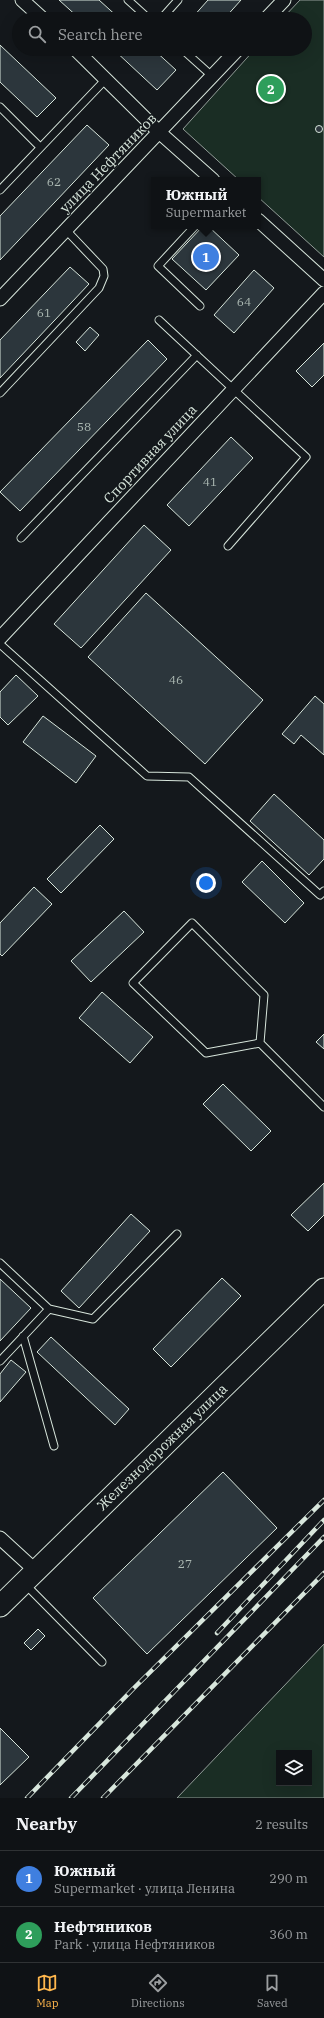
<!DOCTYPE html>
<meta charset="utf-8">
<style>
body{margin:0;font-family:"IBM Plex Serif",serif;background:#181b1e;color:#f1f3f6}
.controls{position:absolute;right:12px;bottom:12px;display:grid;overflow:hidden;border-radius:0px;box-shadow:0 4px 16px #0002}
.controls button{width:36px;height:36px;display:grid;place-items:center;padding:0;border:0;border-bottom:1px solid #2f3234;background:#0f1215;color:#f1f3f6;font:20px sans-serif}
.you{position:absolute;left:206px;top:883px;width:14px;height:14px;margin:-10px;border:3px solid #fff;border-radius:50%;background:#1a73e8;box-shadow:0 0 0 6px #1a73e833}
.badge{display:grid;place-items:center;width:26px;height:26px;border-radius:50%;background:#ffb74d;color:#fff;font-size:13px;font-weight:700}
.pin{position:absolute;translate:-50% -50%;border:2px solid #fff;box-shadow:0 1px 4px #0006}
.popup{position:absolute;left:151px;top:177px;width:110px;height:52px;box-sizing:border-box;display:grid;place-content:center;border-radius:0px;background:#0f1215;filter:drop-shadow(0 1px 3px #0005);font-size:13px;white-space:nowrap;color:#9b9ea0}
.popup b{font-size:15px;color:#f1f3f6}
.popup::after{content:'';position:absolute;left:50%;top:100%;margin-left:-8px;border:8px solid transparent;border-top-color:#0f1215}
.list{margin:0;padding:0;list-style:none}
h2{display:flex;justify-content:space-between;align-items:center;height:52px;margin:0;padding:0 16px;font-size:17px}
h2 small{font-size:13px;font-weight:400;color:#9b9ea0}
.list li{display:grid;grid-template-columns:26px 1fr auto;gap:12px;align-items:center;box-sizing:border-box;height:56px;padding:0 16px;border-top:1px solid #2f3234}
.list b{display:block;font-size:15px;white-space:nowrap}
.list p{margin:0;font-size:13px;white-space:nowrap;color:#9b9ea0}
.list em{font-size:13px;font-style:normal;color:#9b9ea0}
.icon{flex:none;width:22px;height:22px;fill:none;stroke:currentColor;stroke-width:2;stroke-linecap:round;stroke-linejoin:round}
.map{position:relative;flex:none;width:324px;height:1798px;overflow:hidden}
.search{position:absolute;background:#0f1215;box-shadow:0 4px 16px #0002;left:12px;right:12px;top:12px;height:44px;display:flex;align-items:center;gap:10px;box-sizing:border-box;padding:0 14px;border-radius:22px;color:#9b9ea0;font-size:15px}
.sheet{height:164px;background:#0f1215}
nav{display:flex;justify-content:space-around;align-items:center;box-sizing:border-box;height:56px;border-top:1px solid #2f3234;background:#0f1215;font-size:11px;color:#9b9ea0}
nav a{display:grid;justify-items:center;gap:2px}
nav .on{color:#ffb74d}
.map>svg:first-child{display:block}
.green{fill:#1a2d24;stroke:#939e99;fill-rule:evenodd}
.building{fill:#2c363c;stroke:#d8e6dc}
.lines{fill:none;stroke-linecap:round;stroke-linejoin:round}
.lane-casing{stroke:#d8e6dc;stroke-width:9}
.street-casing{stroke:#d8e6dc;stroke-width:15}
.primary-casing{stroke:#d8e6dc;stroke-width:23}
.lane{stroke:#14181c;stroke-width:7}
.street{stroke:#14181c;stroke-width:13}
.primary{stroke:#14181c;stroke-width:21}
.rail-casing{stroke:#d8e6dc;stroke-width:4.5}
.rail{stroke:#14181c;stroke-width:3;stroke-dasharray:9;stroke-linecap:butt}
.labels{text-anchor:middle;dominant-baseline:central;stroke-width:3;stroke-linejoin:round;paint-order:stroke}
.number-label{font-size:12px;fill:#adbab4}
.street-label{font-size:14px;fill:#d8e6dc;stroke:#14181c}
</style>
<div class="map">
<svg width="324" height="1798" viewBox="0 0 324 1798">
<rect width="100%" height="100%" fill="#14181c"/>
<path class="green" d="M300,0H324V257L258,197V180H239L183,129L255,49H305V19H282Z
M324,1644V1798H177ZM279,1753H309V1783H279Z"/>
<path class="building" d="M59,0H99L120,19H80Z
M208,0H241L224,19H193L192,18Z
M0,45L56,98L37,117L0,82Z
M113,49H153L176,70L157,90Z
M87,125L109,145L0,260V216Z
M315.5 129a3.5 3.5 0 1 1 7 0a3.5 3.5 0 1 1-7 0Z
M203,226H208L239,255L206,290L172,259Z
M70,267L89,284L0,378V340Z
M254,270L274,288L234,333L214,315Z
M90,327L99,335L85,351L76,342Z
M148,340L167,359L20,511L0,492Z
M324,343V375L312,387L296,371Z
M231,437L253,458L189,526L167,505Z
M144,525L171,550L81,648L54,624Z
M146,593L263,700L205,764L88,657Z
M16,675L38,696L8,725L0,717V692Z
M315,696L324,704V755L301,735L294,744L282,734Z
M43,716L96,756L76,783L23,742Z
M274,794L324,840V859L309,875L250,821Z
M100,825L114,839L61,893L47,879Z
M262,861L304,903L285,923L242,882Z
M34,887L52,904L2,956L0,954V923Z
M124,911L144,932L91,982L71,961Z
M102,992L153,1037L130,1063L79,1018Z
M324,1034V1049L316,1042Z
M223,1084L271,1131L251,1151L203,1104Z
M324,1183V1215L308,1231L291,1215Z
M131,1214L150,1231L79,1308L61,1291Z
M222,1278L241,1296L171,1367L153,1349Z
M0,1279L31,1308L0,1341Z
M51,1337L129,1409L115,1425L37,1352Z
M11,1360L26,1372L0,1402V1374Z
M223,1472L277,1528L147,1654L93,1598Z
M38,1629L45,1636L31,1650L24,1643Z
M0,1728L29,1757L0,1785Z"/>
<g class="lines">
<defs>
<path id="lane" d="M128,0L149,19
M161,19L178,0
M182,49L212,76
M0,107L40,147
M0,190L106,79
M195,226L158,266L200,306
M159,320L306,457L228,546
M0,393L99,288L104,276L103,269L66,230
M21,538L197,355
M0,644L147,776L189,777L320,895L324,891
M260,1043L206,1053L133,983L192,923L264,995L260,1043L324,1107
M0,1263L49,1309L0,1361
M49,1309L93,1319L177,1234
M23,1336L54,1446
M25,1584L102,1662"/>
<path id="street" d="M22,0L43,19
M266,19L284,0
M75,49L159,132L213,180
M258,220L324,280
M0,299L238,49
M0,638L324,293
M0,1538L36,1571"/>
<path id="primary" d="M0,1606L324,1289"/>
</defs>
<use href="#lane" class="lane-casing"/>
<use href="#street" class="street-casing"/>
<use href="#primary" class="primary-casing"/>
<use href="#lane" class="lane"/>
<use href="#street" class="street"/>
<use href="#primary" class="primary"/>
<defs>
<path id="rail" d="M217,1633L324,1520
M27,1798L134,1688L324,1500
M71,1798L324,1537
M103,1798L324,1573"/>
</defs>
<use href="#rail" class="rail-casing"/>
<use href="#rail" class="rail"/>
</g>
<g class="labels">
<g class="number-label">
<text x="54" y="181">62</text>
<text x="244" y="301">64</text>
<text x="44" y="312">61</text>
<text x="84" y="426">58</text>
<text x="210" y="481">41</text>
<text x="176" y="679">46</text>
<text x="185" y="1563">27</text>
</g>
<g class="street-label">
<text transform="translate(108 163) rotate(-46)">улица Нефтяников</text>
<text transform="translate(150 454) rotate(-47)">Спортивная улица</text>
<text transform="translate(162 1447) rotate(-44)">Железнодорожная улица</text>
</g>
</g>
</svg>
<div class="controls">
<button><svg class="icon" aria-label="layers" viewBox="0 0 24 24"><path d="M12 4l9 5-9 5-9-5zM3 14l9 5 9-5"/></svg></button>
</div>
<div class="you"></div>
<div class="pin badge" style="left:206px;top:257px;background:#3f7fe0">1</div>
<div class="popup"><b>Южный</b>Supermarket</div>
<div class="pin badge" style="left:271px;top:89px;background:#2e9e5b">2</div>
<div class="search"><svg class="icon" aria-label="search" viewBox="0 0 24 24"><circle cx="10" cy="10" r="6"/><path d="M15 15l6 6"/></svg>Search here</div>
</div>
<section class="sheet">
<h2>Nearby<small>2 results</small></h2>
<ul class="list">
<li><span class="badge" style="background:#3f7fe0">1</span><div><b>Южный</b><p>Supermarket · улица Ленина</p></div><em>290 m</em></li>
<li><span class="badge" style="background:#2e9e5b">2</span><div><b>Нефтяников</b><p>Park · улица Нефтяников</p></div><em>360 m</em></li>
</ul>
</section>
<nav>
<a class="on"><svg class="icon" aria-label="map" viewBox="0 0 24 24"><path d="M3 6l6-2 6 2 6-2v14l-6 2-6-2-6 2zM9 4v14M15 6v14"/></svg>Map</a>
<a><svg class="icon" aria-label="directions" viewBox="0 0 24 24"><path d="M12 3l9 9-9 9-9-9zM9 14v-3h6M13 9l2 2-2 2"/></svg>Directions</a>
<a><svg class="icon" aria-label="saved" viewBox="0 0 24 24"><path d="M7 4h10v16l-5-4-5 4z"/></svg>Saved</a>
</nav>
